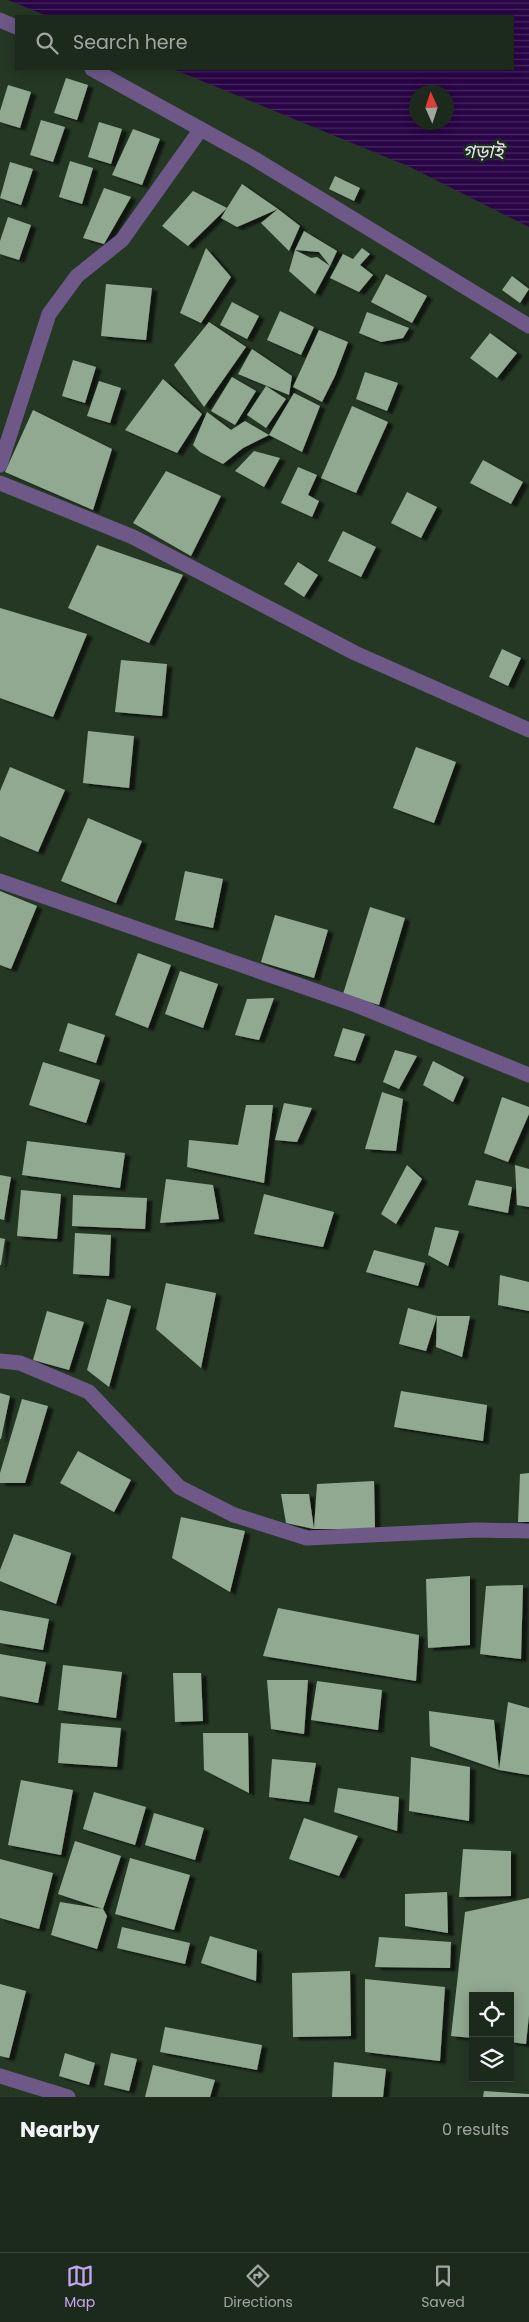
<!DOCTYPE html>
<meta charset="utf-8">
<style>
body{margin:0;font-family:Poppins,"Noto Sans Bengali",sans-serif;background:#253224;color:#f1f3f6}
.controls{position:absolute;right:15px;bottom:15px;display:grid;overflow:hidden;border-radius:0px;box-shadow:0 2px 12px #0003}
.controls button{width:45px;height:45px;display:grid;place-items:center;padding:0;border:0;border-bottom:1px solid #3a463a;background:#1c2a1b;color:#f1f3f6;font:25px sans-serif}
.compass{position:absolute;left:409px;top:85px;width:45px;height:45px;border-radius:50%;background:#1c2a1b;box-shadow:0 2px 12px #0003;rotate:357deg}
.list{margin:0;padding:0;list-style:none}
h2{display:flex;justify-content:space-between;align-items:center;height:65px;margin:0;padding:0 20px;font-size:21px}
h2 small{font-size:16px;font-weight:400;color:#a0a7a3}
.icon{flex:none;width:28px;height:28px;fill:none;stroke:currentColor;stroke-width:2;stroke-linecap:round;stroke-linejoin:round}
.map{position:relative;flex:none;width:529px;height:2097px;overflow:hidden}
.search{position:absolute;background:#1c2a1b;box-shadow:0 2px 12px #0003;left:15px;right:15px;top:15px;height:55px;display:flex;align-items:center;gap:12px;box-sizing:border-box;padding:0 18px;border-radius:0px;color:#a0a7a3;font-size:19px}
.sheet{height:155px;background:#1c2a1b}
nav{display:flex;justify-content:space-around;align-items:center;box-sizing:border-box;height:70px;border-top:1px solid #3a463a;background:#1c2a1b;font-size:14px;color:#a0a7a3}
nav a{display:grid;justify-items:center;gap:2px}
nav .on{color:#c6a6f0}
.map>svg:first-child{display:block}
.water{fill:url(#water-rules);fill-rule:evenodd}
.building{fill:#92a991;filter:url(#shadow)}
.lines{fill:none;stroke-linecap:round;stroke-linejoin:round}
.minor{stroke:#6d5887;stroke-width:15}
.labels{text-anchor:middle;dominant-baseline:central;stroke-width:5;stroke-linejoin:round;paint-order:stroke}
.water-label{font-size:19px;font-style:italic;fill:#e7dff3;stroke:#1b2e1b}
</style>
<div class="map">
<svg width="529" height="2097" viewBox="0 0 529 2097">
<defs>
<pattern id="water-rules" width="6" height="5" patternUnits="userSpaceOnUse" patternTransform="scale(1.25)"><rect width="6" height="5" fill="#290446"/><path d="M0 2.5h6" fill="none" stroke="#482960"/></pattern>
<filter id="shadow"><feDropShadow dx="5.5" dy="3" stdDeviation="1" flood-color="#0009"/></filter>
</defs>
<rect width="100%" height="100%" fill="#253824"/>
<path class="water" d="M8,0H529V227L410,167L173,69H513V16H47ZM416,92H446V122H416Z"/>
<path class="building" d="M66,78L88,85L77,120L54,113Z
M8,85L31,92L20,128L0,122V111Z
M41,120L65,127L53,162L30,155Z
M99,122L122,129L111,164L88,157Z
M133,129L160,139L142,185L112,175Z
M70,161L93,168L82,204L59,197Z
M10,162L33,169L21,205L0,198Z
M335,176L360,188L354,201L329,189Z
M242,184L278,209L237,227L221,218L227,208L188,246L162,226L193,191L227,208Z
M104,188L131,197L104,244L83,238Z
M278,209L300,226L289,251L261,223Z
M8,217L31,225L19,260L0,254V241Z
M304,231L337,251L330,266L319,252L295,250Z
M206,248L231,277L201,323L180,313Z
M362,248L370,254L360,265L373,275L359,292L330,278L343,254L353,259Z
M295,250L311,258L317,257L330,266L315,294L289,271Z
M386,274L427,296L412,323L371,302Z
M512,276L529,289L520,303L502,290Z
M106,284L152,288L146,340L101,336Z
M232,302L259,316L247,339L220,325Z
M280,311L314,327L301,355L267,340Z
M367,312L409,328L403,338L381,342L359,333Z
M209,322L246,347L204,407L174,365Z
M319,330L348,342L335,376L322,402L293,387Z
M490,333L517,353L497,378L470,358Z
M252,349L292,376L289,395L238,374Z
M73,360L96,367L85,403L62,396Z
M365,372L398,383L387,411L356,399Z
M232,377L256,391L235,425L211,411Z
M163,379L202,414L177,453L125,430Z
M99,381L121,388L110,423L87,416Z
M266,386L286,399L266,428L247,415Z
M294,393L320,406L302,452L269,435Z
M352,406L388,422L356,493L321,478Z
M33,410L112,449L93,510L5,472Z
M207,412L231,430L245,421L269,435L243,448L223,464L200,452L193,445Z
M254,451L280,458L264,487L235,471Z
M483,460L523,482L511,504L470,483Z
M298,467L317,475L308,495L319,501L312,517L281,503Z
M166,471L221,496L191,556L133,523Z
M407,492L437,507L421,538L391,523Z
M343,531L376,547L361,577L328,561Z
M97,545L183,575L149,643L68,608Z
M298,562L318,575L304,597L284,584Z
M0,608L87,634L53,717L0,698Z
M502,649L521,658L508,686L489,677Z
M121,660L167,664L162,716L115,712Z
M88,731L134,736L129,788L83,783Z
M416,747L456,762L434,823L393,808Z
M10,767L65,790L38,852L0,836V791Z
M88,818L142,841L116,903L61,881Z
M185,871L223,879L213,928L175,920Z
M0,891L37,906L11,969L0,965Z
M370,907L405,918L379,1005L343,994Z
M275,915L328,930L314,978L261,962Z
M138,953L171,965L148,1028L115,1015Z
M180,971L218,984L203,1028L165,1014Z
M274,998L259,1040L235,1035L247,999Z
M68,1023L105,1035L96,1063L59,1051Z
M343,1028L365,1034L355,1061L334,1056Z
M395,1050L417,1056L399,1089L383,1082Z
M433,1061L464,1077L453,1102L423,1085Z
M43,1062L100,1080L86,1123L29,1105Z
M382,1092L403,1099L396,1151L365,1149Z
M502,1097L529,1107V1114L508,1162L484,1153Z
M284,1103L312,1108L297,1142L275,1140Z
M246,1105H273L264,1183L187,1167L189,1140L238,1145Z
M27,1141L125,1153L120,1188L22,1175Z
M407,1165L422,1179L396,1224L381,1214Z
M515,1165L529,1169V1207L517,1205Z
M0,1175L11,1177L4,1220L0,1219Z
M166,1179L213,1185L219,1219L160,1223Z
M476,1180L512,1187L508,1213L468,1205Z
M21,1190L61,1194L57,1239L17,1236Z
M264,1194L334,1212L323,1247L254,1234Z
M73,1195L147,1198L145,1229L72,1226Z
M435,1227L459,1231L448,1266L428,1255Z
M75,1233L111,1235L109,1276L73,1274Z
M0,1238L5,1239L1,1265H0Z
M374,1250L425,1263L418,1286L366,1272Z
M500,1275L529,1282V1311L498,1305Z
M166,1283L216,1293L201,1368L156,1329Z
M107,1299L131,1306L109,1387L87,1370Z
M408,1308L437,1316L426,1351L399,1344Z
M47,1311L84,1322L69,1370L33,1360Z
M437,1316H470L462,1357L436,1347Z
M401,1391L487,1405L483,1441L394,1427Z
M0,1393L10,1396L1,1439H0Z
M22,1399L48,1406L25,1483H0V1473Z
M78,1451L131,1480L114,1512L60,1483Z
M529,1473V1522H518L520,1474Z
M374,1481L375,1529H314L317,1484Z
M281,1494H309L314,1529L286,1523Z
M181,1517L245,1531L230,1592L172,1558Z
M14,1534L71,1553L56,1604L0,1581V1570Z
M470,1576V1645L428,1648L426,1579Z
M523,1585L521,1659L480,1654L486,1586Z
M278,1608L419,1635L416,1681L263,1656Z
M0,1610L49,1619L43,1650L0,1643Z
M0,1654L46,1662L38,1703L0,1696Z
M63,1665L122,1672L116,1718L58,1710Z
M173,1673H201L203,1721L175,1722Z
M267,1680H308L304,1734L271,1729Z
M317,1681L382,1690L378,1730L311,1720Z
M508,1702L529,1708V1775L499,1770L430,1746L429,1711L494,1720L499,1770Z
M61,1723L121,1728L117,1767L58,1763Z
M203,1733H248L249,1793L204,1770Z
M411,1757L470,1767L469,1821L409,1811Z
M272,1759L316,1763L309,1802L269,1797Z
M21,1780L73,1790L61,1855L8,1845Z
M338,1788L399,1797L397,1831L334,1812Z
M94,1792L146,1807L135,1845L83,1829Z
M154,1813L204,1828L195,1860L145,1845Z
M304,1818L358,1836L339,1876L289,1859Z
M75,1841L121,1856L103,1909L58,1894Z
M463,1849L511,1851V1896L459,1897Z
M130,1858L190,1875L174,1930L115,1914Z
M0,1859L53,1873L39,1929L0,1918Z
M447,1892L448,1933L405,1926V1894Z
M529,1898V2015L526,2044L510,2042V1996H473V2038L451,2036L465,1912Z
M60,1902L103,1909L107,1916L97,1949L51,1935Z
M122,1927L190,1943L185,1964L117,1948Z
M210,1936L257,1950L256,1981L201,1963Z
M379,1937L451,1942L450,1968L375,1967Z
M350,1971L351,2036L293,2037L292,1973Z
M365,1979L445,1987L440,2061L365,2052Z
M0,1984L26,1991L9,2058L0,2056Z
M165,2027L262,2045L257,2070L160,2052Z
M65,2053L95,2063L89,2085L59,2076Z
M111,2053L137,2059L129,2091L104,2085Z
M334,2062L386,2069L383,2097H332Z
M153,2065L215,2080L210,2097H145Z
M484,2091L529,2094V2097H483Z"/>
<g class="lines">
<path class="minor" d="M0,20L16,27
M92,69L253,158L529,326
M0,465L49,314L77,276L122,240L201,129
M0,483L133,537L355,653L529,730
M0,881L356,1005L529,1075
M0,1361L20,1363L89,1392L179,1487L234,1515L307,1538L476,1530L529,1531
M0,2076L68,2097"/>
</g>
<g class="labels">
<g class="water-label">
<text x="483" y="151">গড়াই</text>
</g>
</g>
</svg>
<div class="controls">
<button><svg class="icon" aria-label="locate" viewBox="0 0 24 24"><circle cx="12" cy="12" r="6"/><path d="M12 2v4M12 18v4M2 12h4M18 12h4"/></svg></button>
<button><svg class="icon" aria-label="layers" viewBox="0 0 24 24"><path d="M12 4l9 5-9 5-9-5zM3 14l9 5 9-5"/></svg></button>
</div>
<svg class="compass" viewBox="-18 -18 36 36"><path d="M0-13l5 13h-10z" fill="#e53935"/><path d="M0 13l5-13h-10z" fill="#a0a7a3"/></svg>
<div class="search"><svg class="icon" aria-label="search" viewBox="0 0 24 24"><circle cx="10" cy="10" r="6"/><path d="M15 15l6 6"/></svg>Search here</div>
</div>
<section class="sheet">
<h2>Nearby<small>0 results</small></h2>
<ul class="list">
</ul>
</section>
<nav>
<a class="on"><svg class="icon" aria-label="map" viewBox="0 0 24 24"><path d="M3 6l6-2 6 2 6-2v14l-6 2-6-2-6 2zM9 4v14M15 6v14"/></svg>Map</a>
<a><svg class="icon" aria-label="directions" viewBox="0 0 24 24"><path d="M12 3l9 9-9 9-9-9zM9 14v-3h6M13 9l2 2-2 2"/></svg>Directions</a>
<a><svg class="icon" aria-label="saved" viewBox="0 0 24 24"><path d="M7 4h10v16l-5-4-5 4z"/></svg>Saved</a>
</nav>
